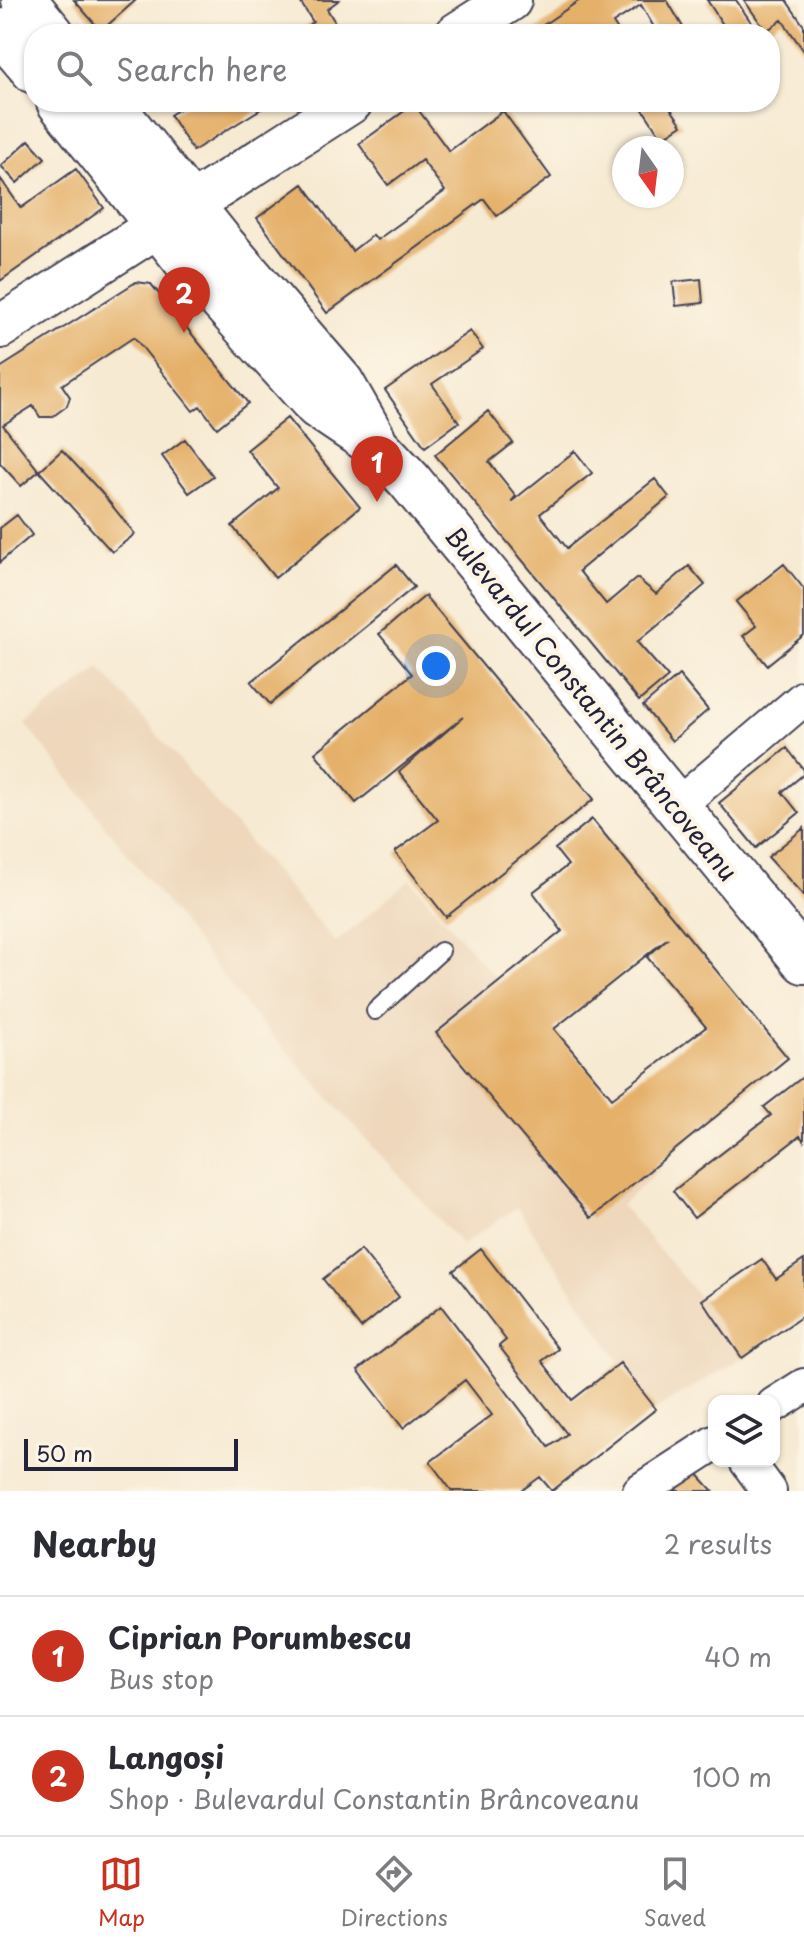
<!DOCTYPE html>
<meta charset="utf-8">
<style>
body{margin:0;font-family:"Playpen Sans",sans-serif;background:#f2f2f3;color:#2b2b33}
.controls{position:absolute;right:24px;bottom:24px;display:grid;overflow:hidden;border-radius:16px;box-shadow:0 2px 6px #0004}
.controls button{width:72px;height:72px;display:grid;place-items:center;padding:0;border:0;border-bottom:2px solid #e1e1e2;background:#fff;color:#2b2b33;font:40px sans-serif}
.compass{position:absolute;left:612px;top:136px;width:72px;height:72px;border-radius:50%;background:#fff;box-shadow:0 2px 6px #0004;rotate:166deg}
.scale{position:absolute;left:24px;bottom:20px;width:214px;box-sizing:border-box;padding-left:8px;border:4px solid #22223b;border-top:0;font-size:22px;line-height:28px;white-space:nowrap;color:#22223b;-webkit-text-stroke:6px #fcf5e5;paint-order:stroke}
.you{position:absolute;left:436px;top:666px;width:28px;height:28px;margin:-20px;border:6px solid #fff;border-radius:50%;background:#1a73e8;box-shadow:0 0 0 12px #1a73e833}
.badge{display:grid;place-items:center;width:52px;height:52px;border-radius:50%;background:#c8321e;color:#fff;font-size:26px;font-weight:700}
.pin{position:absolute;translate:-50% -66px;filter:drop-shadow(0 2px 4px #0008)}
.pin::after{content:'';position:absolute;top:42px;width:28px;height:24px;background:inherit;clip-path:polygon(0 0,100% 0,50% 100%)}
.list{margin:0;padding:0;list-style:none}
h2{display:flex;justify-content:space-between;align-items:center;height:104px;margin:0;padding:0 32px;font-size:34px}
h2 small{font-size:26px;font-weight:400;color:#7c7c81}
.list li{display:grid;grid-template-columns:52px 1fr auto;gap:24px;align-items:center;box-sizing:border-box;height:120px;padding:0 32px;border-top:2px solid #e1e1e2}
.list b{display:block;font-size:30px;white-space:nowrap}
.list p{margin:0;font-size:26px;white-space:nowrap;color:#7c7c81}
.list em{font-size:26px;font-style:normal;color:#7c7c81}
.icon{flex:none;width:44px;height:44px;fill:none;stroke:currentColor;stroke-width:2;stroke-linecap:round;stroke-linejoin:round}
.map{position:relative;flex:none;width:804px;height:1491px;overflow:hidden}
.search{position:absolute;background:#fff;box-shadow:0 2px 6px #0004;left:24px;right:24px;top:24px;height:88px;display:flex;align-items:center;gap:20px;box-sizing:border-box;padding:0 28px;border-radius:32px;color:#7c7c81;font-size:30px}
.sheet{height:344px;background:#fff}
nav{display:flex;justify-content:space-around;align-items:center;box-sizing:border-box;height:112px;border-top:2px solid #e1e1e2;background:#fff;font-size:22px;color:#7c7c81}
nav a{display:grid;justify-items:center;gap:4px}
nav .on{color:#c8321e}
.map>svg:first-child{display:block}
.built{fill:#eed7bb}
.building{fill:#e5b16b;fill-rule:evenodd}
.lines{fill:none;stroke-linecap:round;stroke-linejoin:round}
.service-casing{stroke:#424052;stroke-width:20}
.minor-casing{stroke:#424052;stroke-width:38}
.tertiary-casing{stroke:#424052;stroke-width:46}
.secondary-casing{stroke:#424052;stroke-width:48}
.service{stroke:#fff;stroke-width:16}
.minor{stroke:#fff;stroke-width:34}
.tertiary{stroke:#fff;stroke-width:42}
.secondary{stroke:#fff;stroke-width:44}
.labels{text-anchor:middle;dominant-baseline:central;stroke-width:8;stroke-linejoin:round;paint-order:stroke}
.street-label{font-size:26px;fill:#22223b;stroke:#fcf5e5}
</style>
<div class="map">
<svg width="804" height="1491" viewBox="0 0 804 1491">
<rect width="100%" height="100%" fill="#fcf5e5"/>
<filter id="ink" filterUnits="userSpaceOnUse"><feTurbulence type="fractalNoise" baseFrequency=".0125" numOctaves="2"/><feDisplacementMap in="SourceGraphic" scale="16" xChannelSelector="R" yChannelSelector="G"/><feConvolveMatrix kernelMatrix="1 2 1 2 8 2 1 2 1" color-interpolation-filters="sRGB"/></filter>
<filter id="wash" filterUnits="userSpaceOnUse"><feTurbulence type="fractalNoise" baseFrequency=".006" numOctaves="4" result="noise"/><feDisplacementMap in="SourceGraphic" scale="32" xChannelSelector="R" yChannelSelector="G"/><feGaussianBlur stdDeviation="1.8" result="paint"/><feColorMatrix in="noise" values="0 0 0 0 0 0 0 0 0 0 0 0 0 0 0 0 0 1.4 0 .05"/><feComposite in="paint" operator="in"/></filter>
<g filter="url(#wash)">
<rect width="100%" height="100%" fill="#f7ead3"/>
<path class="built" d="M100,668L336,943L410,879L660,1169L621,1205L702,1300L742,1358L656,1409L620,1363L517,1207L462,1245L250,1011L26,724Z"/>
<g id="blocks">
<path class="building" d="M74,0H136L101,31Z
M299,0H339L327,9L342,34H301L299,31L313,22Z
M580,0H667L687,34H658L641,5L613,23L620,34H530Z
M707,0H736L757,31L729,34Z
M744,0H786L804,26V51L782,20L766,31Z
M190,102H272L193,151L170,115Z
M638,102H666L682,125L662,138Z
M414,104L449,151L503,111L551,177L497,216L484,199L327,313L257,218L303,184L352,251L373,235L377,240L445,191L422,160L388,185L359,144Z
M29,140L45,158L17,183L1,166Z
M76,169L104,208L0,281V178L21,208Z
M701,279L703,303L676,306L673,282Z
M136,282L151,284L248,403L217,428L200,406L193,411L134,337L62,385L70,397L67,406L52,417H40L33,406L3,425L39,471L62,450L101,492L135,534L112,552L39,471L21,486L0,463V368Z
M470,331L483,349L432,384L459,422L425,447L385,390Z
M488,411L513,443L489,462L516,496L511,502L575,451L592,473L540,514L567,548L655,479L669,497L579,571L606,604L637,578L656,594L689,566L705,585L637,642L668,677L639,701L435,455Z
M287,418L360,507L275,578L232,526L278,488L247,450Z
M185,439L213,476L189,493L162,456Z
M17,515L32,535L0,562V528Z
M784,564L804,589V635L767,665L743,636L756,626L736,602Z
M396,565L414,587L270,704L251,682Z
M425,596L594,799L446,917L395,852L438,820L399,772L463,717L356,803L315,753L412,674L379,634Z
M679,675L708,710L672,741L643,706Z
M787,748L804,770V774L782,792L799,813L756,848L719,803Z
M592,819L788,1058L591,1218L436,1033L562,931L533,892L568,865L555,849ZM668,938L647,957L706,1027L612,1098L554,1029Z
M804,828V896L768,857Z
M804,1076V1141L800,1136L694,1218L673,1191L771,1115L764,1107Z
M361,1249L399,1297L361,1328L323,1279Z
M481,1249L558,1349L542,1361L572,1400L620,1363L656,1409L552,1491L540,1477L521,1491H452L430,1462L492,1415L465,1380L403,1428L358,1370L441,1306L549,1447L567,1434L499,1346L506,1340L453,1271Z
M762,1259L776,1279L804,1260V1315L742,1358L702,1300Z
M692,1468L713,1491H666Z"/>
</g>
</g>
<g filter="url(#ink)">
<use href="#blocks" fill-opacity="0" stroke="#424052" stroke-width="2"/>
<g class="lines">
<defs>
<path id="service" d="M375,1011L441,951"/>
<path id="minor" d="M677,806L804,698
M774,1405L804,1386
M747,1461L769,1491
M640,1491L714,1443"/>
<path id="tertiary" d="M457,34L510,0
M0,327L351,102"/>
<path id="secondary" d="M24,0L52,34
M0,31L34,71
M59,102L191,267L317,406L378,447L409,480L804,961
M109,102L223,245L341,382L373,438"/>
</defs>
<use href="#service" class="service-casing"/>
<use href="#minor" class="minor-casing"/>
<use href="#tertiary" class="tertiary-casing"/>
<use href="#secondary" class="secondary-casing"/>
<use href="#service" class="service"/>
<use href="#minor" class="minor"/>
<use href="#tertiary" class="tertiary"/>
<use href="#secondary" class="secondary"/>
</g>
</g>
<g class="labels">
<g class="street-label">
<text transform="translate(592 703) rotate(51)">Bulevardul Constantin Brâncoveanu</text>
</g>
</g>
</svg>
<div class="controls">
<button><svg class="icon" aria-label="layers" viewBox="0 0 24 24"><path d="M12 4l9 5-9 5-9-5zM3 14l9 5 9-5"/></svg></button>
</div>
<svg class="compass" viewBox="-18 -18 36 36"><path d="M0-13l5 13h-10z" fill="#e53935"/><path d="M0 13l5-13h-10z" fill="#7c7c81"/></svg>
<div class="scale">50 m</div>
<div class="you"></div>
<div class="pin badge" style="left:377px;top:502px">1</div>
<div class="pin badge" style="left:184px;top:333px">2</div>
<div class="search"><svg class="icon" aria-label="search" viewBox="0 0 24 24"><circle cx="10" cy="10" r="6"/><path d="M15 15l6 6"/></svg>Search here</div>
</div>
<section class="sheet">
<h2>Nearby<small>2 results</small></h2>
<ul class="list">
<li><span class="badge">1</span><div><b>Ciprian Porumbescu</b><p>Bus stop</p></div><em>40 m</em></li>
<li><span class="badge">2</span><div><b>Langoși</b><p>Shop · Bulevardul Constantin Brâncoveanu</p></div><em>100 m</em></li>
</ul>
</section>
<nav>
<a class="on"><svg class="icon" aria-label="map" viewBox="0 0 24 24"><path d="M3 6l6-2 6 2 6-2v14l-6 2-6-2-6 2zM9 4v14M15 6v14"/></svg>Map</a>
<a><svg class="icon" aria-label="directions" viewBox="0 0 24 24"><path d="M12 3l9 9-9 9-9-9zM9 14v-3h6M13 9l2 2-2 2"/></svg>Directions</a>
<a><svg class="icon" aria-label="saved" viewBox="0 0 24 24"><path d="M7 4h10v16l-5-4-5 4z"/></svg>Saved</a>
</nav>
